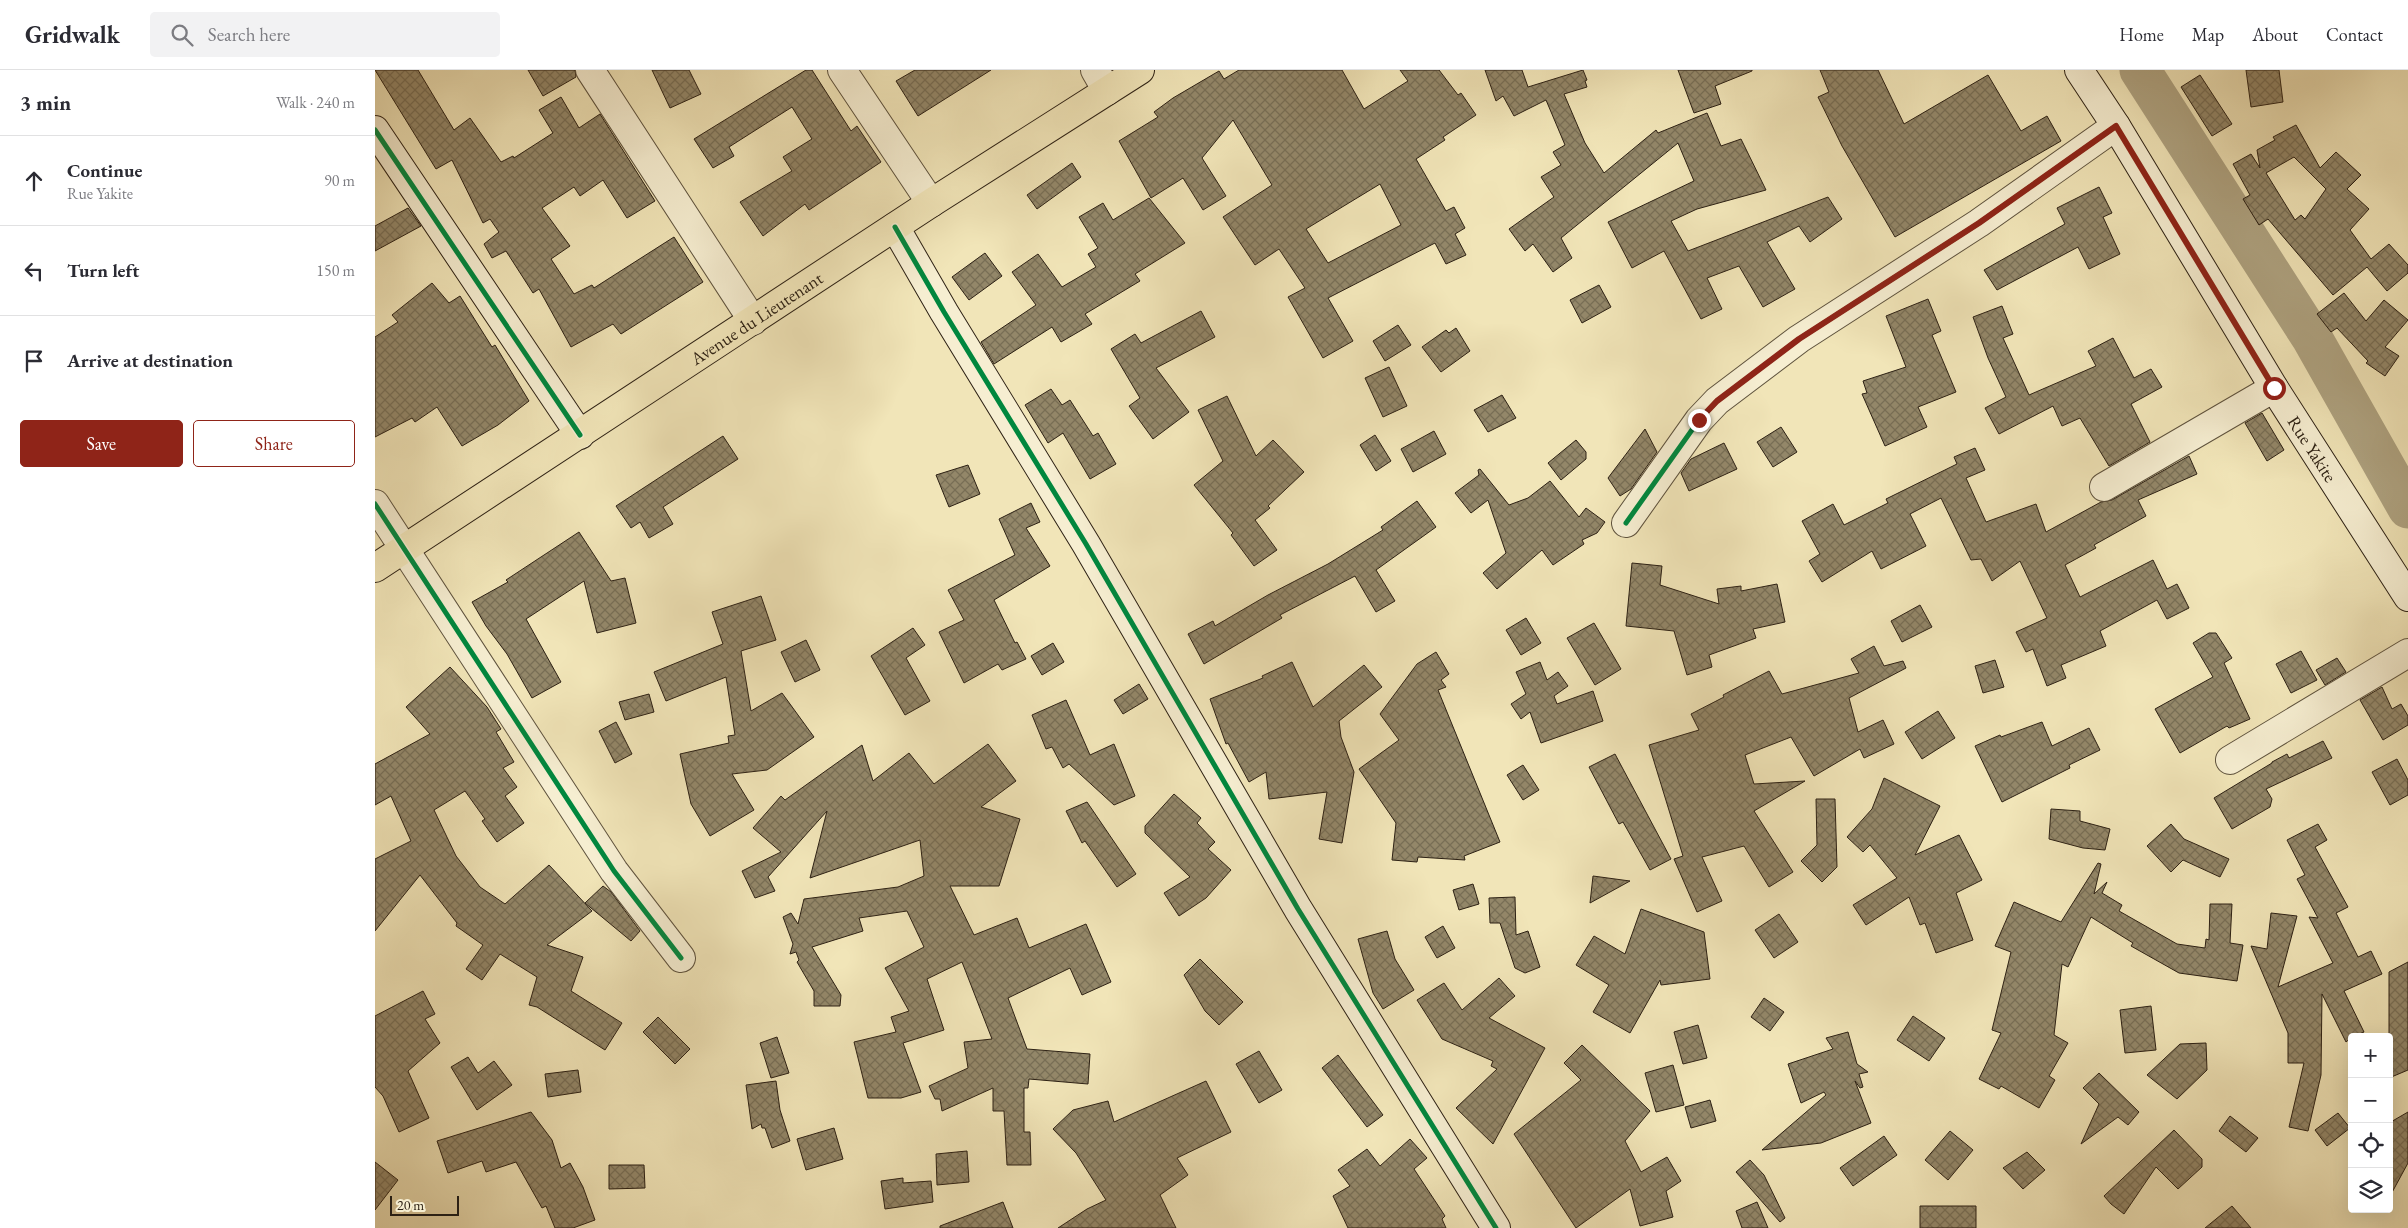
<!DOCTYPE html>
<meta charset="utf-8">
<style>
body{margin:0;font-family:"EB Garamond",serif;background:#f2f2f3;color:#2b2b33}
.controls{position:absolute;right:15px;bottom:15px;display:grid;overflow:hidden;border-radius:5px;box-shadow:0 5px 20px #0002}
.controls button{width:45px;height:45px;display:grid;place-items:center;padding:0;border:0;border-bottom:1px solid #e1e1e2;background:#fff;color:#2b2b33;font:25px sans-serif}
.scale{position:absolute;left:15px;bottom:12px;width:69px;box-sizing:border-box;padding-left:5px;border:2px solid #2d2114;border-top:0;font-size:14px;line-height:18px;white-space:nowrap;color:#2d2114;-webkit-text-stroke:4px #f6eed1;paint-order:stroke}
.stop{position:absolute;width:15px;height:15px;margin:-11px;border:4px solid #8f2418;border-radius:50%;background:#fff}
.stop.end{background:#8f2418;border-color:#fff;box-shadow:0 1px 5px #0008}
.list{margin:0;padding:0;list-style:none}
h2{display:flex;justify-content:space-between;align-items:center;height:65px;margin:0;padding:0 20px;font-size:21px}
h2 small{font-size:16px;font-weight:400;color:#7c7c81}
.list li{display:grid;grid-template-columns:32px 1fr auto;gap:15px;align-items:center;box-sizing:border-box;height:90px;padding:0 20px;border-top:1px solid #e1e1e2}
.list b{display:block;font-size:19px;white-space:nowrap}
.list p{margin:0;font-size:16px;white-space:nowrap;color:#7c7c81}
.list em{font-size:16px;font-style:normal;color:#7c7c81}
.actions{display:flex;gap:10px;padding:15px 20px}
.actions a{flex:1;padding:11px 0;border:1px solid #8f2418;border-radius:5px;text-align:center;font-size:18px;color:#8f2418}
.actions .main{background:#8f2418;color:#fff}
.icon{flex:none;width:28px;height:28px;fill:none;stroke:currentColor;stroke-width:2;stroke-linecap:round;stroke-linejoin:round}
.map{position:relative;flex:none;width:2033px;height:1158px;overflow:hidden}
header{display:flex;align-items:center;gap:30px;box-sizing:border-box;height:70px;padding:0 25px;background:#fff;border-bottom:1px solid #e1e1e2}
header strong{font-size:24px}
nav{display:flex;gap:28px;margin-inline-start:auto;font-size:18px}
.search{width:350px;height:45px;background:#f2f2f3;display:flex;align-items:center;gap:12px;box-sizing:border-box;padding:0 18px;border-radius:5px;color:#7c7c81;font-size:19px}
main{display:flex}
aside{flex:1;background:#fff}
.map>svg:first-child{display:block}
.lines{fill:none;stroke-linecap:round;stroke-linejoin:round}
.river{stroke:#aea280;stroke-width:41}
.building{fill:url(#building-cross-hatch);stroke:#2d2114;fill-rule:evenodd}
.street-casing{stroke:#5e523d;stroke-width:30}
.secondary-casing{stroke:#2d2114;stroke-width:30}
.primary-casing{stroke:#2d2114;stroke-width:30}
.street{stroke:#f6eed1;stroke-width:28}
.secondary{stroke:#f6eed1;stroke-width:28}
.primary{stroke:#f1e5b8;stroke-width:28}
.cycleway-casing{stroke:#f6eed1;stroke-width:8}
.cycleway{stroke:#00873e;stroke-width:5}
.route{stroke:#8f2418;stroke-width:6}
.labels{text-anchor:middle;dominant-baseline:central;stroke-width:4.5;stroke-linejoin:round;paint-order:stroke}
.street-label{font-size:18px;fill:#2d2114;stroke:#f6eed1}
</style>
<header>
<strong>Gridwalk</strong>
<div class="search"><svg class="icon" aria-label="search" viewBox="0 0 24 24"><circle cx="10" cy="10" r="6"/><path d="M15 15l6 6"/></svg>Search here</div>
<nav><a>Home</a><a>Map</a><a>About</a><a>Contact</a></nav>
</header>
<main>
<aside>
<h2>3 min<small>Walk · 240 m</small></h2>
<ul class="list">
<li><svg class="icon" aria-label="ahead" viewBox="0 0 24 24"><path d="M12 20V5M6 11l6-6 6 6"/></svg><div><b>Continue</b><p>Rue Yakite</p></div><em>90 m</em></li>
<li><svg class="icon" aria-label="left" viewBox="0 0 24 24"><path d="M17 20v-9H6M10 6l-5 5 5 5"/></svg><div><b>Turn left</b></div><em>150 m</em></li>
<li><svg class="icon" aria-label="arrive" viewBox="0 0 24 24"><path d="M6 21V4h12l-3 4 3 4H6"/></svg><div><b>Arrive at destination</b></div></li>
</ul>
<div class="actions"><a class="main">Save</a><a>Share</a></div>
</aside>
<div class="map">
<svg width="2033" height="1158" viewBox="0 0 2033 1158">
<defs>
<pattern id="building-cross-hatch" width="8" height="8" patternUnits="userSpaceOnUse" patternTransform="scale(1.25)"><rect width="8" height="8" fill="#938769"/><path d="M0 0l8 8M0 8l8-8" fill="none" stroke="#786e55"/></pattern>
</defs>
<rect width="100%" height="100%" fill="#f1e5b8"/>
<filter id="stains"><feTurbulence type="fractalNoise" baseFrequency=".004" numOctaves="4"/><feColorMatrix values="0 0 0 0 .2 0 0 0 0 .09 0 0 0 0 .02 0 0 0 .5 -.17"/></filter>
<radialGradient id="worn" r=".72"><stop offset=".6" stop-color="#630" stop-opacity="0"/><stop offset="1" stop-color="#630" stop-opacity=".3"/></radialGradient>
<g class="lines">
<path class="river" d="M1765,0L1937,268L2033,438"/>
</g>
<path class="building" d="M0,0H43L79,60L95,48L126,92L138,86L139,88L178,63L164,40L186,27L204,58L225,44L280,131L252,148L228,110L205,126L199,117L167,138L195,176L176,189L199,224L217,215L219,218L299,167L328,212L246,264L238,254L196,277L164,219L158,223L131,181L117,188L109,174L124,162L115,149L108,153L77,90L61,99Z
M153,0H200L201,7L168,26Z
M277,0H314L326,24L295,38Z
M431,0H437L476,61L482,56L506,92L434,140L430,134L388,166L365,132L417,101L408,87L437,69L417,37L354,77L359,86L338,98L319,69Z
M540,0H616L543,46L521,11Z
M864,0H967L989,39L1033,11L1025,0H1064L1083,25L1086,23L1101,45L1068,67L1070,70L1041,89L1071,141L1079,137L1090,158L1080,164L1091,185L1071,194L1060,173L953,228L978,271L948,288L913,227L930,218L904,179L880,195L848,147L897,115L858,50L827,88L851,126L828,140L808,108L776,128L744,71L783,47L779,42L798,28L844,1L849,9ZM1005,114L1026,155L953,193L931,159Z
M1110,0H1147L1153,17L1208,0L1212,10L1210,11L1212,17L1189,24L1210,73L1229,103L1281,60L1283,63L1332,43L1346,76L1366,69L1391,120L1322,139L1296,151L1313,181L1453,127L1467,149L1435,172L1424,156L1392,172L1420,219L1388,237L1364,196L1332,208L1347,239L1326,249L1289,181L1257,198L1233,152L1319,111L1303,73L1186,168L1197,188L1178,202L1158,174L1150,181L1134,159L1179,127L1166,107L1186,95L1178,82L1190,75L1171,30L1139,46L1128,26L1121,31Z
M1303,0H1377V1L1340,16L1346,34L1319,43Z
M1445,0H1503L1529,54L1613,5L1646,61L1672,46L1686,71L1520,167L1467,76L1443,27L1454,22Z
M1871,0H1904L1908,32L1876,37Z
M1825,5L1857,54L1837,66L1806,17Z
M1921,55L1945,98L1961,82L1986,105L1972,119L1994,139L1975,160L1996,189L2014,174L2033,195V203L2012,221L1992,197L1958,225L1893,149L1884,155L1868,129L1875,125L1858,94L1876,84L1885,98L1882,80L1900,70L1898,67ZM1919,87L1951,119L1930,149L1926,145L1920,150L1891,103Z
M697,93L706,107L662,139L652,125Z
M1724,117L1737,143L1728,147L1745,184L1714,199L1703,177L1622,220L1609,200L1690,154L1682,138Z
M774,128L810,173L760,204L765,211L710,244L717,254L686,272L677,257L619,294L606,272L661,235L637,202L663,184L687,217L721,197L713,184L723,178L704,147L728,133L738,150Z
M33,138L46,156L0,181V156Z
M610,183L627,206L594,230L577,207Z
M57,213L74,233L85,226L117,277L120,275L154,331L123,355L87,376L62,337L40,352L37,348L0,367V267L23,252L17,245Z
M1224,215L1236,237L1207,253L1195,230Z
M1969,223L1991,251L2009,230L2033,250L2010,277L2024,286L2010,306L1991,293L1993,291L1962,258L1956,262L1942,244Z
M1553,229L1566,261L1557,265L1581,322L1543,337L1552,357L1510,376L1487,324L1492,323L1488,311L1531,297L1511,246Z
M1627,236L1638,264L1628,268L1654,325L1721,296L1713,281L1738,268L1759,308L1776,299L1787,317L1756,334L1775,372L1734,396L1705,348L1687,356L1678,336L1624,364L1610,338L1631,327L1613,288L1598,247Z
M826,241L840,267L781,298L814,342L778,369L754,336L765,328L736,279L760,264L766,273Z
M1023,255L1036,275L1010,291L998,271Z
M1081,258L1095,281L1066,302L1047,277L1071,260L1074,263Z
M1014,297L1032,336L1008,347L990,308Z
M676,319L687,335L695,330L718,366L723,363L741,394L715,409L688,363L673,373L650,335Z
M1127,325L1141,348L1113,362L1099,340Z
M852,326L881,386L898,370L929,402L893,436L895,438L880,450L902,480L879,496L856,465L858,463L819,415L848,391L823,340Z
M1887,343L1909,380L1892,391L1870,353Z
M1406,357L1422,382L1398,397L1382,372Z
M1270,359L1282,382L1256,419L1245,426L1233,408Z
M1059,361L1071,384L1038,402L1026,379Z
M1000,365L1016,391L1001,401L985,375Z
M348,366L363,389L288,437L298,454L274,468L265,452L256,458L241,436Z
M1201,370L1211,382V389L1186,410L1173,393Z
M1349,373L1362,399L1314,421L1306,403L1316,389Z
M1600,378L1610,400L1591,408L1611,452L1661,434L1671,462L1726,432L1737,430L1814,386L1822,404L1763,430L1771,446L1719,475L1721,478L1690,495L1705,527L1778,490L1792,519L1802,514L1814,538L1792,549L1782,530L1725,561L1731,576L1686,595L1691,608L1672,616L1658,579L1651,582L1641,562L1672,548L1645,491L1617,511L1606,489L1596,490L1566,428L1535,444L1551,476L1506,499L1497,481L1447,512L1434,491L1445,484L1427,451L1458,434L1469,455L1513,433L1511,429L1582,394L1579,387Z
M593,395L605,424L574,437L561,405Z
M1105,399L1134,435L1153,428L1175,411L1204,447L1211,438L1230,452L1222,463L1207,470L1209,474L1178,495L1167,480L1122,519L1108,503L1131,483L1113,430L1096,443L1080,423L1104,405L1103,400Z
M1042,431L1061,457L1001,500L1020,531L1001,542L980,506L905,545L907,548L829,594L813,564L838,551L840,556L893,525L953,494L1008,460L1006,457Z
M656,433L665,452L651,458L675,496L619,530L640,573L642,572L651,589L627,600L623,594L589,613L564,562L589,550L573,520L640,485L624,449Z
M204,462L236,511L250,508L261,553L222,563L209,511L151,549L186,612L157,628L132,584L111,556L97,532L133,512L131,510Z
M1257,493L1287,496L1285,515L1344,534L1342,519L1366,516V521L1402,514L1410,552L1378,559L1381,568L1334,585L1337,597L1312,605L1299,561L1251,556Z
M386,526L401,570L366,581L376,641L407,623L439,667L392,700L357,704L379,740L335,766L316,734L305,684L354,673L353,666L360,665L351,607L291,631L279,602L348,574L337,542Z
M1545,535L1557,557L1527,572L1516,551Z
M1151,548L1166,573L1146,585L1131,560Z
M1219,553L1246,599L1220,615L1192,568Z
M538,558L550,575L531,588L555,631L530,645L496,586Z
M1834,563H1841L1857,588L1849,593L1875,649L1854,658L1852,656L1805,683L1780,639L1838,607L1818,573Z
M431,570L445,600L420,612L406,582Z
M678,573L689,592L667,605L656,586Z
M1499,576L1509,596L1528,591L1531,598L1474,628L1483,662L1508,650L1519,674L1489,688L1485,679L1439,706L1416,667L1370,685L1379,714L1430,711L1379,741L1418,802L1394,817L1369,776L1327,787L1347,831L1322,842L1299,789L1308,786L1274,675L1324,660L1316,644L1349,627L1348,625L1394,601L1407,624L1484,603L1476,589Z
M1926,581L1942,610L1916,623L1901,594Z
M1061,582L1074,604L1066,610L1071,617L1063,620L1125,772L1089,786L1090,790L1043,787L1042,792L1017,790L1021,753L984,699L1024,670L1005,644L1042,594Z
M1962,588L1971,602L1950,615L1941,600Z
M1620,590L1629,617L1608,623L1600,596Z
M917,592L938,637L989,595L1007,617L964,651L966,667L979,702L967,773L944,769L952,722L894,729L891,702L874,712L853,673L851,674L835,629L888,608L887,606Z
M1165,592L1172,610L1183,602L1193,616L1179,626L1182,634L1218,621L1228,651L1166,673L1155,642L1146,649L1136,634L1151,624L1141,602Z
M75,597L112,637L126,659L121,662L139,692L128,698L142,717L130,726L149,753L122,772L107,751L110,749L90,721L59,740L81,786L105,817L130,834L174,795L217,841L172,875L208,887L196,921L247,953L230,980L162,937L154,935L162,907L125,884L107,910L91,899L108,875L81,856L82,853L45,805L0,861V789L36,771L16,726L0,735V694L55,664L31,637Z
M764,614L773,629L748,644L739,630Z
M2007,617L2017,639L2026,634L2033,646V655L2008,670L1985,630Z
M274,624L279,642L250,650L244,632Z
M691,630L715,685L739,674L760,726L739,735L694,694L688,698L677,677L671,679L657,645Z
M1563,641L1580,668L1547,689L1530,662Z
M241,652L257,684L240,693L224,661Z
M1667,652L1677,676L1714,658L1725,680L1694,695L1695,698L1627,732L1600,676L1625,665L1626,667Z
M1948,671L1957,688L1891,719L1897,729L1895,737L1857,759L1839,728L1897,693V692L1912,684L1914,688Z
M613,674L641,711L606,737L645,749L624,816H575L599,865L642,848L654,878L711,854L736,912L707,925L695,898L633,928L652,979L715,984L713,1014L654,1009L653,1018H649V1062H655L656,1095H632L629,1041H618V1018L567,1041L565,1029H560L554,1016L593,998L589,972L617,969L587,892L552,909L569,960L528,973L546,1022L526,1028H493L479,972L521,962L516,947L534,941L510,898L549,877L532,841L484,848L488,861L437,877L466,925L465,936H439V921L422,892L424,890L421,882L415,884L418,874L408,847L416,843L423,854L429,829L523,817L549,806L545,770L435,808L452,741L393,807L400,821L380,828L367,801L406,782L378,758L406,726L410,730L487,675L498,711L534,683L559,714Z
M1240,684L1296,789L1275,800L1248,752L1244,754L1214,697Z
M2022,689L2033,710V725L2015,735L1997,702Z
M1148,695L1164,720L1148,730L1132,705Z
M1509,708L1565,736L1540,785L1584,765L1607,810L1581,823L1598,870L1561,883L1550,853L1545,855L1534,827L1491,855L1478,835L1522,808L1495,775L1488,782L1472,767L1497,739Z
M799,724L826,748L822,753L840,772L833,779L856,800L831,828L804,846L789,823L815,807L770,763V756Z
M1441,729H1460L1462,797L1447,812L1426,791L1442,775Z
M712,732L761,804L742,817L710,771L707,773L691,741Z
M1676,739L1705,741V751L1735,759L1730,780L1708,778L1674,769Z
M1796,754L1809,769L1854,789L1845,807L1808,790L1796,802L1772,776Z
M1943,754L1952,770L1940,777L1973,837L1961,843L1983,887L1996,881L2007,904L1969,921L1989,962L1977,967L1971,972L1947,924L1946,1005L1933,1061L1914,1057L1929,993H1913V963L1876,876L1892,879L1896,843L1922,846L1903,917L1958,893L1934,847L1943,848L1922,809L1930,805L1912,770Z
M1723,793L1726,794L1719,824L1732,812L1727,823L1747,835L1744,841L1802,874L1830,878L1831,869L1834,870L1835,834H1857L1855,873L1868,875L1862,911L1804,903L1756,876L1758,873L1716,847L1693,897L1687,894L1679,965L1693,973L1674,1006L1680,1010L1664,1038L1626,1016L1624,1019L1604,1009L1626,963L1617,960L1636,882L1620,876L1639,832L1686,852Z
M1218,806L1255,811L1215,833Z
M1098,814L1104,834L1084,840L1078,820Z
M228,816L236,822L265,861L256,871L210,833Z
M1140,827L1141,865L1153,861L1165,897L1150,903L1140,898L1125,853H1115L1114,828Z
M1266,839L1329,862L1335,909L1286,915L1285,910L1255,963L1218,942L1234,915L1201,895L1219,866L1250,884Z
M1404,844L1423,872L1399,888L1380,860Z
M1068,856L1080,878L1062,888L1050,867Z
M1012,861L1020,889L1039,920L1008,939L998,923L983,869Z
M825,889L868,932L844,955L830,941L809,905Z
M2033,892V1000L2014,1008V902Z
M1124,908L1140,926L1114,948L1170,978L1118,1074L1081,1038L1122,999L1116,996L1118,991L1067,969L1042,930L1069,913L1087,940Z
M48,921L60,944L50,949L65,973L33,1001L54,1048L24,1062L8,1026L0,1017V946Z
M1389,928L1409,942L1395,961L1376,947Z
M1776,936L1781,980L1750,983L1745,940Z
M1538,946L1570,968L1554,991L1522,970Z
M283,947L315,979L300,994L268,962Z
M1323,955L1332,988L1308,994L1299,962Z
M1473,962L1482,994L1493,1002L1484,1004L1488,1017L1485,1018L1480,1011L1496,1053L1446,1073L1387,1080L1451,1025L1449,1022L1426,1033L1413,994L1458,979L1451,968Z
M402,967L414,1003L396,1008L385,973Z
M1831,973L1832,1000L1802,1029L1772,1005L1805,974Z
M1207,975L1275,1041L1250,1071L1266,1102L1292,1087L1306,1111L1291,1121L1298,1147L1265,1156L1255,1119L1201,1158L1139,1064L1206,1010L1189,993Z
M884,981L907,1020L884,1033L861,994Z
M963,985L1008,1045L992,1057L947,998Z
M93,987L103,1003L119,991L137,1015L102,1040L76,997Z
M1298,995L1309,1035L1281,1042L1270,1003Z
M203,1000L206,1022L173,1027L170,1004Z
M1724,1003L1764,1042L1753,1055L1743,1047L1706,1074L1724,1034L1708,1018Z
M401,1011L405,1040L415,1071L397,1078L390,1058H387L386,1054L377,1059L371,1015Z
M831,1011L856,1062L802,1088L813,1105L785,1125L801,1158H683L712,1139L731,1130L701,1083L678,1059L698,1040L733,1031L739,1052Z
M1335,1030L1341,1051L1316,1058L1310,1037Z
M156,1042L177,1070L186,1098L195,1093L208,1117L220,1150L198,1158H180L171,1136L167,1138L141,1092L111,1102L107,1091L73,1103L62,1071Z
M2033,1042V1093L2014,1128V1053Z
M1963,1043L1975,1058L1952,1076L1940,1060Z
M1855,1046L1883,1068L1871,1082L1844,1061Z
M459,1058L468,1089L431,1100L422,1069Z
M1799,1060L1827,1089V1097L1803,1119L1781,1097L1749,1144L1736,1134L1729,1126Z
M1575,1061L1598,1080L1573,1110L1550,1090Z
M1509,1066L1522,1085L1478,1116L1465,1098Z
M1035,1069L1052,1088L1039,1099L1070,1146L1067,1149L1071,1158H973L958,1126L975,1116L963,1100L992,1079L1005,1096Z
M592,1081L594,1112L562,1115L561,1084Z
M1652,1082L1670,1100L1648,1119L1628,1098Z
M1375,1090L1389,1105L1410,1148L1405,1152L1361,1102Z
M0,1092L23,1110L0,1140Z
M234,1095H269L270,1118L234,1119Z
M528,1108V1113L556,1111L558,1132L510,1139L506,1111Z
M628,1132L638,1158H565V1156Z
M1382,1132L1393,1158H1367L1361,1141Z
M1545,1136H1601V1158H1545Z
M1857,1136L1876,1158H1830Z"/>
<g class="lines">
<defs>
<path id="street" d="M215,0L378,251
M467,0L556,133
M720,0L732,21
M1729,417L1899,318
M0,434L239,801L306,888
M1251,453L1324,350L1342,331L1424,269L1604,153L1741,56
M1855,690L2033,583"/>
<g id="secondary">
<path id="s1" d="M1704,0L1741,56L1899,318L2033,527"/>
<path d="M0,60L205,365"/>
<path d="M520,157L569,242L711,474L923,839L1121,1158"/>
</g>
<g id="primary">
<path id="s2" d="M0,498L556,133L765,0"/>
</g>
</defs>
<use href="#street" class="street-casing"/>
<use href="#secondary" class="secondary-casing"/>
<use href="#primary" class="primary-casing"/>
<use href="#street" class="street"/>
<use href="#secondary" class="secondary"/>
<use href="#primary" class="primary"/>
<defs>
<path id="cycleway" d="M0,60L205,365
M520,157L569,242L711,474L923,839L1121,1158
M0,434L239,801L306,888
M1251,453L1324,350L1342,331L1424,269L1604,153L1741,56"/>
</defs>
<use href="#cycleway" class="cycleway-casing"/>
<use href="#cycleway" class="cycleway"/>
</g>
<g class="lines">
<path class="route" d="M1324,350L1342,331L1424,269L1604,153L1741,56L1899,318"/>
</g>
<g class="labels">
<g class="street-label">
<text stroke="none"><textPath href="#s2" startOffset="456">Avenue du Lieutenant</textPath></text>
<text stroke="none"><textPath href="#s1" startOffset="445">Rue Yakite</textPath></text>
</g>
</g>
<rect width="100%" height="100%" filter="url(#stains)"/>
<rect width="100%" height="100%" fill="url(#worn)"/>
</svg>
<div class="controls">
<button>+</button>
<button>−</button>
<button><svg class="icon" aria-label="locate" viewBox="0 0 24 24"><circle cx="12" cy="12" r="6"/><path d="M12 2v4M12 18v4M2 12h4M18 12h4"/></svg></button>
<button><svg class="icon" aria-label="layers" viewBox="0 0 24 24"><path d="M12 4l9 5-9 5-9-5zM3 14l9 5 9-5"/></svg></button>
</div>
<div class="scale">20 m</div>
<div class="stop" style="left:1899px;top:318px"></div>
<div class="stop end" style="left:1324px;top:350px"></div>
</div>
</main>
